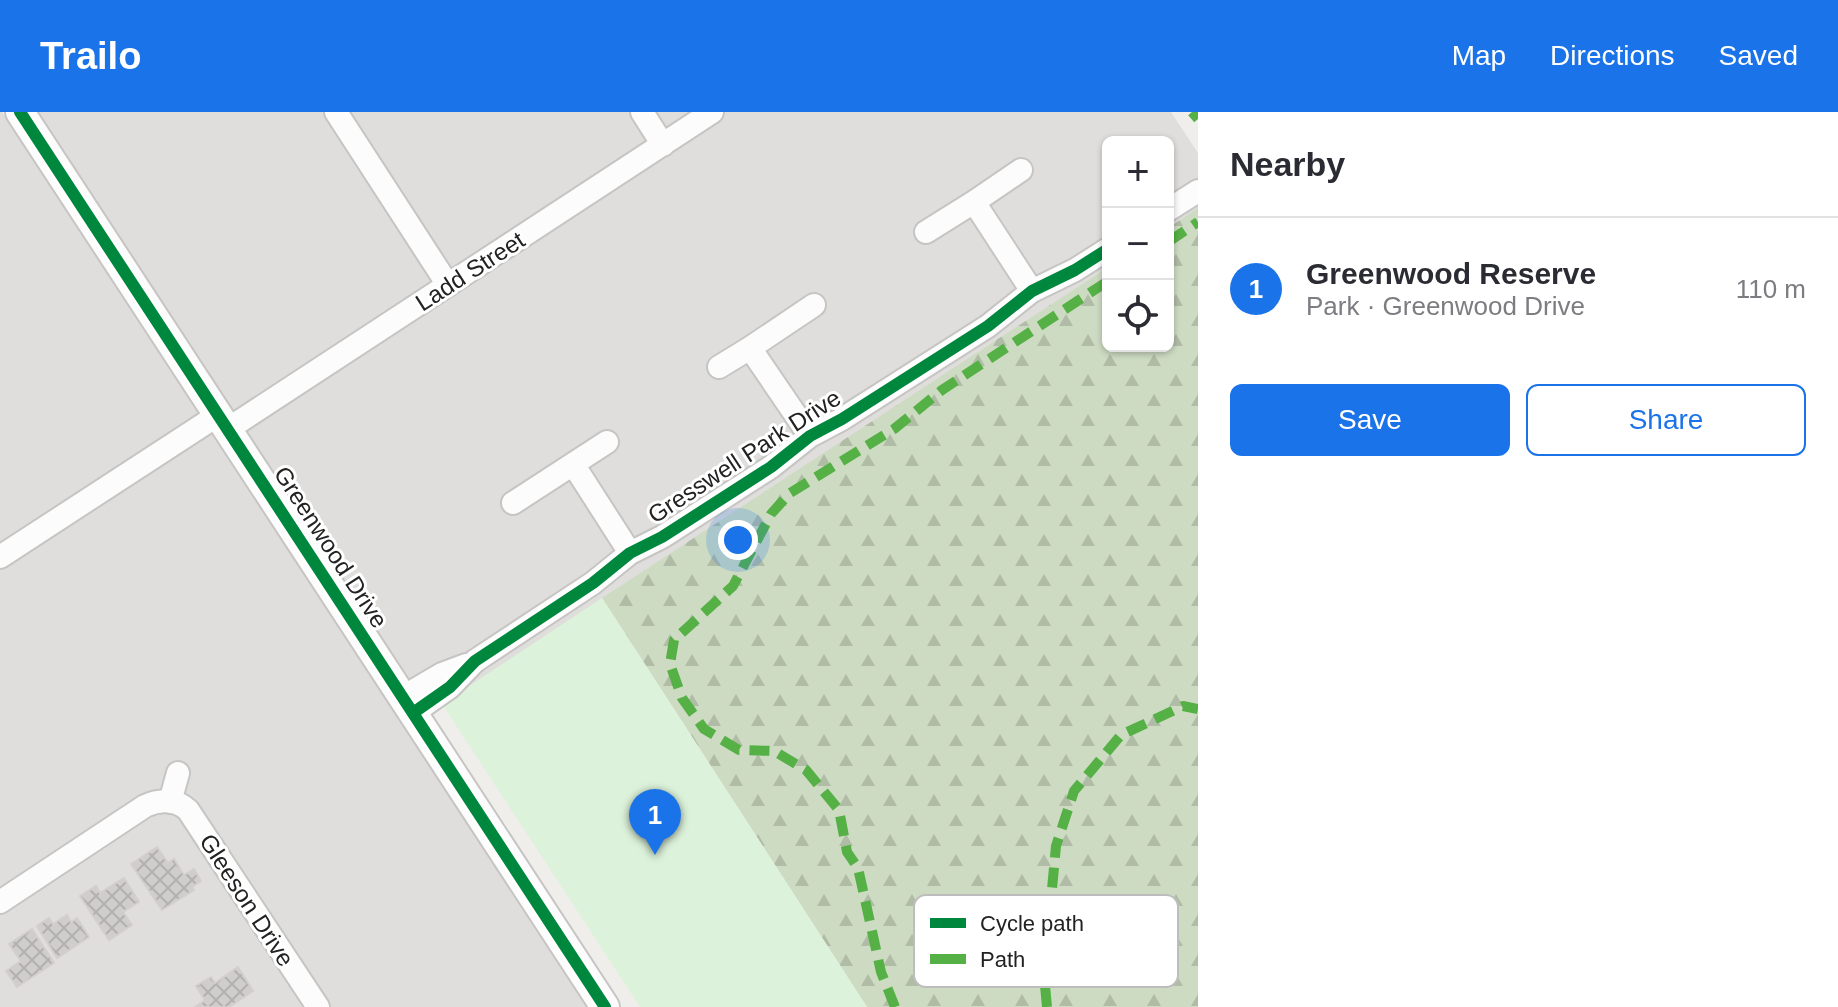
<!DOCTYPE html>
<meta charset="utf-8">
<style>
body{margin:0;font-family:Arial,sans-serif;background:#f2f2f3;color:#2b2b33}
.controls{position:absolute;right:24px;top:24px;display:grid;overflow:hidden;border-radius:12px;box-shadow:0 2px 6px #0004}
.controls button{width:72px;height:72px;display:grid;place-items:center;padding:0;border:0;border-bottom:2px solid #e1e1e2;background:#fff;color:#2b2b33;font:40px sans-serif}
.you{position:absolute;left:738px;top:428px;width:28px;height:28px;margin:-20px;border:6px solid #fff;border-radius:50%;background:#1a73e8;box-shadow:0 0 0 12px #1a73e833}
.badge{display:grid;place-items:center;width:52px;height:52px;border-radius:50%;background:#1a73e8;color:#fff;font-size:26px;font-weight:700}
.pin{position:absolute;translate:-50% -66px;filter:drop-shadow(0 2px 4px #0008)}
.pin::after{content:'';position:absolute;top:42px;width:28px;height:24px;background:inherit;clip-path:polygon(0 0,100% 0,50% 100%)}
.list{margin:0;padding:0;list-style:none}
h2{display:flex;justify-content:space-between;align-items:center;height:104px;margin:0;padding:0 32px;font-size:34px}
h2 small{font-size:26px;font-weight:400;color:#7c7c81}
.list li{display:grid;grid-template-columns:52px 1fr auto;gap:24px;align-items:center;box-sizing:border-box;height:144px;padding:0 32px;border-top:2px solid #e1e1e2}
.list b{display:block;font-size:30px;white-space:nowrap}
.list p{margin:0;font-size:26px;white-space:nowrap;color:#7c7c81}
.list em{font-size:26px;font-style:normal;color:#7c7c81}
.actions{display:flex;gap:16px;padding:24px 32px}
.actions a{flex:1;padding:18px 0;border:2px solid #1a73e8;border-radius:12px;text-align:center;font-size:28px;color:#1a73e8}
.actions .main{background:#1a73e8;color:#fff}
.icon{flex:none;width:44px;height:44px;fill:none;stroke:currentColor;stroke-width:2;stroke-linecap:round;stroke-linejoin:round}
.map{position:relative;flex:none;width:1198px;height:895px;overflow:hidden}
header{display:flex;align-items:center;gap:48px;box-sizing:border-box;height:112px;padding:0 40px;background:#1a73e8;color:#fff}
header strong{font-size:38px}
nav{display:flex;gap:44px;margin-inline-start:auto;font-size:28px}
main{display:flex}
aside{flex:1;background:#fff}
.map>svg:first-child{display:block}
.residential{fill:#dfdedc}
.forest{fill:url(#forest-firs)}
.park{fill:#dcf2da}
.building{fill:url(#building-cross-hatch);stroke:#d2cfcd;stroke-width:2}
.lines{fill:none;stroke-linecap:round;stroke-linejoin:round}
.minor-casing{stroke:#c6c5c3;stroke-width:26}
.tertiary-casing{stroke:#c6c5c3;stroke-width:32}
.minor{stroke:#fdfcfc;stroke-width:22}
.tertiary{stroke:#fdfcfc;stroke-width:28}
.quiet{stroke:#55b145;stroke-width:10;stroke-dasharray:20 10;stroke-linecap:butt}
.cycleway-casing{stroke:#fff;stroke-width:17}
.cycleway{stroke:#00873e;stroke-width:12}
.labels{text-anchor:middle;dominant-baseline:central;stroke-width:6;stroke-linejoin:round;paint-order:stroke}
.street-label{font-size:24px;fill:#222;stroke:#fff}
.key{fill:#fff;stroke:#bdbdbd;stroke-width:2}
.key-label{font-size:22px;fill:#222}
</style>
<header>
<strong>Trailo</strong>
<nav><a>Map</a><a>Directions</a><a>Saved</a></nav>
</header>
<main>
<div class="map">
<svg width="1198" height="895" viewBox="0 0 1198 895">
<defs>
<pattern id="forest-firs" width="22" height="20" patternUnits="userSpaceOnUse" patternTransform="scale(2)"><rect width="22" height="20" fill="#cedbc3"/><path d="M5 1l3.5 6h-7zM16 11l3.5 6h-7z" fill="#b1bca7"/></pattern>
<pattern id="building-cross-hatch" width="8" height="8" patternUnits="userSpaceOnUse" patternTransform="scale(2)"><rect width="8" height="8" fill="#d0cecc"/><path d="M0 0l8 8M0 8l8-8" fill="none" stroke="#b2b1af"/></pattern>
</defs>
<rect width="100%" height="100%" fill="#f0eeeb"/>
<path class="residential" d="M0,0H2L587,895H0Z
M37,0H1171L1198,41V97L1168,116V30H1108V155L430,600Z"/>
<path class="forest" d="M1198,96V895H867L602,486L1108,155V234H1168V116Z"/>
<path class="park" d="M602,486L867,895H640L442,592Z"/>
<path class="building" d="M157,735L168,751L174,747L184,763L194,757L201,769L192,775L194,778L162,798L131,752Z
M124,766L139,790L123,800L132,813L109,828L80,784L96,774L100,781Z
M67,803L71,810L77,806L89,825L57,846L37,814L49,806L53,812Z
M32,817L54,851L17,875L6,859L21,849L9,832Z
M238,855L253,879L229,895H195L205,888L196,874L211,865L215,871Z"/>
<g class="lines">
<defs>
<path id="minor" d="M336,0L448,173
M642,0L663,33
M974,90L1021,58
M1168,98L1198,79
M926,120L974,90L1032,179
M719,255L750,236
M228,317L712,0
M810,324L750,236L814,193
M573,352L630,441
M513,391L607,330
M0,445L218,303
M403,585L442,562L466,553
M413,601L450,575L475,549L593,471L630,441L662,425L771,355L810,324L842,307L988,214L1032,179L1075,158L1108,137
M170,690L178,661
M0,790L145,694C159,687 176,687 188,698L318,895"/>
<path id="tertiary" d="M20,0L605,895"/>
</defs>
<use href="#minor" class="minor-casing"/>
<use href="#tertiary" class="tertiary-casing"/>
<use href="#minor" class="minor"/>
<use href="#tertiary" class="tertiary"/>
<path class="quiet" d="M1192,0L1198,7
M1168,130L1198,110
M895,895L881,860L858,756L847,740L839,698L806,658L774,639L739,638L704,617L682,586L670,552L674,528L733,474L771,402L790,381L894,317L942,278L1108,169
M1047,895L1044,863L1056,734L1074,679L1121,623L1183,594L1198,597"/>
<defs>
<path id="cycleway" d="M20,0L605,895
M413,601L450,575L475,549L593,471L630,441L662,425L771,355L810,324L842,307L988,214L1032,179L1075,158L1108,137"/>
</defs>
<use href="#cycleway" class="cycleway-casing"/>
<use href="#cycleway" class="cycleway"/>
</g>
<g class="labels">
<g class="street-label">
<text transform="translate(470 159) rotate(-33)">Ladd Street</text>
<text transform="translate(744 344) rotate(-33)">Gresswell Park Drive</text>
<text transform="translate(331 435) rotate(57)">Greenwood Drive</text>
<text transform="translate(247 788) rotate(57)">Gleeson Drive</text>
</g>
</g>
<rect x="914" y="783" width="264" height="92" rx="12" class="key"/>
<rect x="930" y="806" width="36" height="10" fill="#00873e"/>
<rect x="930" y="842" width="36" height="10" fill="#55b145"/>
<g class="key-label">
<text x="980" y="819">Cycle path</text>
<text x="980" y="855">Path</text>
</g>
</svg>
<div class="controls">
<button>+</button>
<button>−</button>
<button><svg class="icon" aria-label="locate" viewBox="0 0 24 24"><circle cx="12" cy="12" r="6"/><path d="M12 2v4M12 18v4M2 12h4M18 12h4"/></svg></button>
</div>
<div class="you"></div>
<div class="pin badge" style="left:655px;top:743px">1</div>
</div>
<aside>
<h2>Nearby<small></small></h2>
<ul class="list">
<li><span class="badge">1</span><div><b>Greenwood Reserve</b><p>Park · Greenwood Drive</p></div><em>110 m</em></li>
</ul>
<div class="actions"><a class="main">Save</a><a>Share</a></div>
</aside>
</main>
